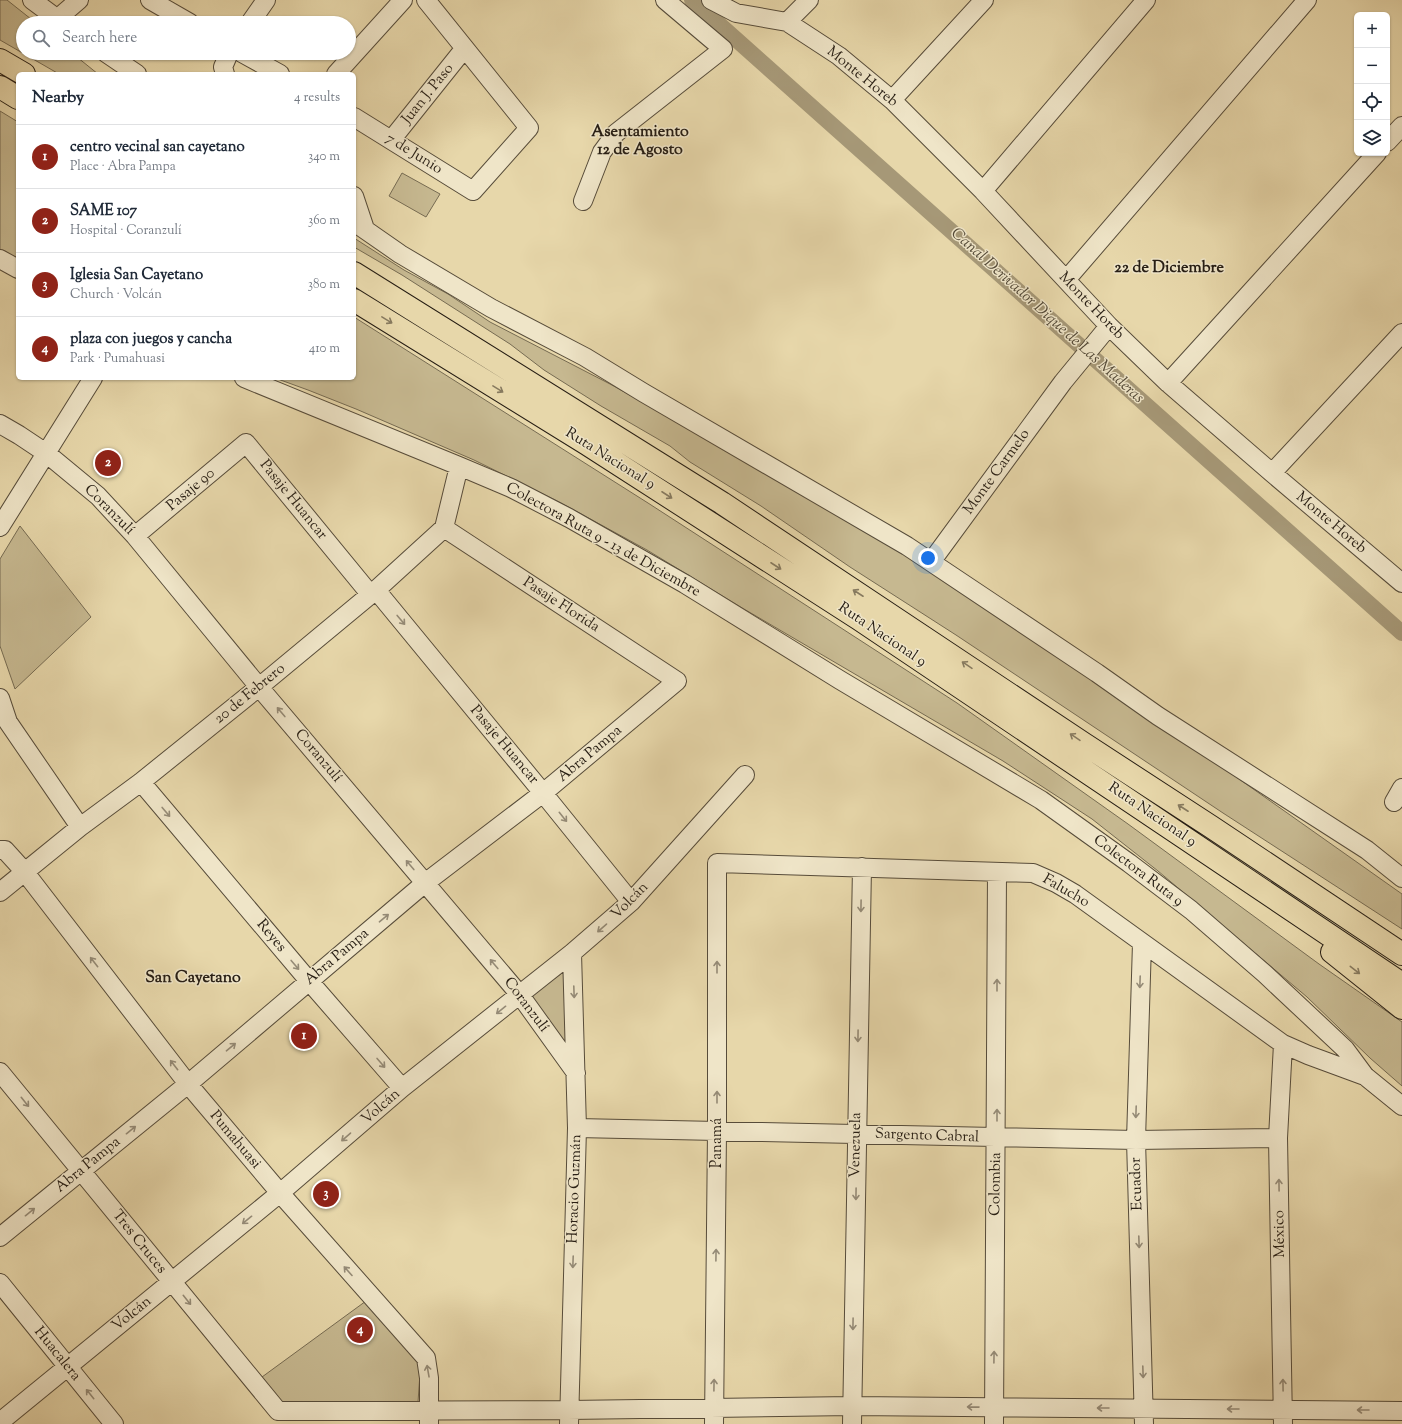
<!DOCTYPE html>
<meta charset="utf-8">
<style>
body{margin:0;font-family:"Sorts Mill Goudy",serif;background:#f2f2f3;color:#1f2937}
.controls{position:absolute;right:12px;top:12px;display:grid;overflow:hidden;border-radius:6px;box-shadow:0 1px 3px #0004}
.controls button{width:36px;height:36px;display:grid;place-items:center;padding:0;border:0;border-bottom:1px solid #e0e1e3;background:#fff;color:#1f2937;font:20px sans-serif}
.you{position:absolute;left:928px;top:558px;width:14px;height:14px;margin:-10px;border:3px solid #fff;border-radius:50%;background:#1a73e8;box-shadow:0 0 0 6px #1a73e833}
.badge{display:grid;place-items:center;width:26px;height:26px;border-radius:50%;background:#8f2418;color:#fff;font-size:13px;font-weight:700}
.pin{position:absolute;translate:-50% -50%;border:2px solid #fff;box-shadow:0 1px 4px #0006}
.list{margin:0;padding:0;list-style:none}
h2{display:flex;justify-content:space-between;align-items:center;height:52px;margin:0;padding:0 16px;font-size:17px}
h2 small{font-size:13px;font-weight:400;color:#747a83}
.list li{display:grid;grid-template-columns:26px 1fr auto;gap:12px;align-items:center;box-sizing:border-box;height:64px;padding:0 16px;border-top:1px solid #e0e1e3}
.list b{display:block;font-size:15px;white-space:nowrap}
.list p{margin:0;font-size:13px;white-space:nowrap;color:#747a83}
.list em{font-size:13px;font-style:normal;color:#747a83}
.icon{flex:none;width:22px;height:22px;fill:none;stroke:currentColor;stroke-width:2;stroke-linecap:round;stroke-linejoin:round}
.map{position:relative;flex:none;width:1402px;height:1424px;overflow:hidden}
.search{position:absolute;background:#fff;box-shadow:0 1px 3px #0004;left:16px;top:16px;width:340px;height:44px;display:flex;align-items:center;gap:10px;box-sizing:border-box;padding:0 14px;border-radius:22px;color:#747a83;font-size:15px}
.panel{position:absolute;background:#fff;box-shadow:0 1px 3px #0004;left:16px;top:72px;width:340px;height:308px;border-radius:6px}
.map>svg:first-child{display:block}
.green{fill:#c6b890;stroke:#766b52}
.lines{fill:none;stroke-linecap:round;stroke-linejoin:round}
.canal{stroke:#a69877;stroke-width:16}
.minor-casing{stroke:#574c3a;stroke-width:20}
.highway-casing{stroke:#271e14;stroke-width:24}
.minor{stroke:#efe5c8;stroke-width:18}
.highway{stroke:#e7d7aa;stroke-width:22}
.oneway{stroke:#877a5f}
.oneway2{stroke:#958b77}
.labels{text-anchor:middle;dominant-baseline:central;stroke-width:3;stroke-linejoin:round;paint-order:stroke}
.street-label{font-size:15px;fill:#271e14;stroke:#efe5c8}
.neighbourhood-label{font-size:16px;font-weight:bold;fill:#271e14;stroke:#efe5c8}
.water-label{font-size:16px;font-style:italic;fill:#534937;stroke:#efe5c8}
</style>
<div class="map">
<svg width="1402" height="1424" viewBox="0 0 1402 1424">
<rect width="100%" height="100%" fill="#e7d7aa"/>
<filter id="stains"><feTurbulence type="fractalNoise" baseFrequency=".005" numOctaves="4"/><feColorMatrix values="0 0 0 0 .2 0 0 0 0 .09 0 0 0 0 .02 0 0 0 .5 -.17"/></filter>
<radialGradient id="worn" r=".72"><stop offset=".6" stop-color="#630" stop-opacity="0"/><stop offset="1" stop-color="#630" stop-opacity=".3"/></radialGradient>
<path class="green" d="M0,0H7L36,23H23V53H72L98,74H59L0,40Z
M0,111L18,122V260L0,251Z
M402,173L440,194L426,217L389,196Z
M354,238L404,270L448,294L490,322L610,384L861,523L1147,714L1402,894V929L1223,813L956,635L850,567L761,506L690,462L670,446L601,406L544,370L510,344L402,275L354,247Z
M354,317L648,503L957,703L1128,824L1319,964L1402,1022V1086L1370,1058L1307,997L1158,871L1092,819L1003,761L744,609L647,550L561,503L474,460L356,409L308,390L275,378H354Z
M20,526L91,617L15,689L0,646V559Z
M565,971L566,1047L530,996Z
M366,1301L421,1359L418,1402L280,1406L262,1377Z"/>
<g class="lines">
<path class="canal" d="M692,0L1402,633"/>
<defs>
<path id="minor" d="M32,0L63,23
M150,0L190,23
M711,0L736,13L787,22L839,56L892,100L983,191L1109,326L1168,383L1272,473L1402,583
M57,19L79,0
M787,22L809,0
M250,23L266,0
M106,53L137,74
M242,53L280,74
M225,74L223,67L229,53
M336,74L403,0
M892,100L984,0
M354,117L473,191L529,128L426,0
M392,139L464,49
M1387,142L1402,126
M983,191L1146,0
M354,196L365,229
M583,201L602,152L616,133L723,49L665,0
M354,222L400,254L491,308L585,357L644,393L907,546L1097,673L1158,716L1367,850L1402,878
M0,259L18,269
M1066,280L1307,0
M244,378L459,466L511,488L569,518L685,584L840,680L1041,800L1129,863L1191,910L1265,974L1345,1049L1365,1076L1402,1106
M1168,383L1377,153
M0,424L19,435L46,453L98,496L135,536L259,687L520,995L576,1073
M1272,473L1402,333
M0,527L93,378
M135,536L246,443L370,594
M931,562L1063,382L1109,326
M376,590L543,793L631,902
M0,698L8,722L80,827
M141,782L309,981L402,1088
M1394,802L1402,788
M0,850H5L24,871L188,1084L280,1193L426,1358L429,1378V1424
M0,892L80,827L141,782L259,687L376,590L444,528L459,466
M1142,943L1136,1140L1144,1424
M0,1072L278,1411
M577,1128L1136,1140L1278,1138
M0,1237L188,1084L425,883L543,793L677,681L444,528
M0,1283L114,1424
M278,1411L569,1410L852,1406L1402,1411
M0,1422L280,1193L402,1088L572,953L631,902L745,775
M569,1424L577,1128L572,953
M714,1424L717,1131V863L1033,873L1056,883L1075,894L1283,1044L1308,1055L1365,1076
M852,1424L862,867
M994,1424L997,872
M1283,1424L1278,1138L1283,1044"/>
<path id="highway" d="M0,60L24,74
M0,87L18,98
M354,273L722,503L1084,744L1210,826L1402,954
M354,300L587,444L859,619L1402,984
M1332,952L1402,1008"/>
</defs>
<use href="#minor" class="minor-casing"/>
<use href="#highway" class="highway-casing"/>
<use href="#minor" class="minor"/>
<use href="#highway" class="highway"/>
</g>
<defs><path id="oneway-shaft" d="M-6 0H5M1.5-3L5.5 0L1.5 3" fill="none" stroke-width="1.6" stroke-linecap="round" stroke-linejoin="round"/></defs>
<g class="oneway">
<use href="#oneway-shaft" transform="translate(387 320) rotate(31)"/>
<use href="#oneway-shaft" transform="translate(498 389) rotate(32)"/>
<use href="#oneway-shaft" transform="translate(667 495) rotate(33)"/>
<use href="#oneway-shaft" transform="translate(776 566) rotate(33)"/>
<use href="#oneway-shaft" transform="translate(858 593) rotate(-147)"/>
<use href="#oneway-shaft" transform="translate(967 665) rotate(-146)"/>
<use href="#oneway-shaft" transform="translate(1075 737) rotate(-146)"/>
<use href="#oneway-shaft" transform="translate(1183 808) rotate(-147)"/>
<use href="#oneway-shaft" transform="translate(1355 970) rotate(38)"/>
</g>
<g class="oneway2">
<use href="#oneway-shaft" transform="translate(401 620) rotate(50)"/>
<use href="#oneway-shaft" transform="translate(281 712) rotate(-130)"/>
<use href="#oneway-shaft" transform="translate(166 812) rotate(50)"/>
<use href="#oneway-shaft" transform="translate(563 817) rotate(51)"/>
<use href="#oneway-shaft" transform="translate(410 865) rotate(-130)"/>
<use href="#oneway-shaft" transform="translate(861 906) rotate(91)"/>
<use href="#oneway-shaft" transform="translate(384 918) rotate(-40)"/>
<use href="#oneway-shaft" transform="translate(602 928) rotate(139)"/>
<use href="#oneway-shaft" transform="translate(94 962) rotate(-128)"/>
<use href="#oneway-shaft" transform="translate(494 964) rotate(-130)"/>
<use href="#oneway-shaft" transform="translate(295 965) rotate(50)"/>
<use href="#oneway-shaft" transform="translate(717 967) rotate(-90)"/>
<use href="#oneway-shaft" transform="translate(1140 982) rotate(92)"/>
<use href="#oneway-shaft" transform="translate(997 985) rotate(-90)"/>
<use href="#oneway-shaft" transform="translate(574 992) rotate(88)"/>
<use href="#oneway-shaft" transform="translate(501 1010) rotate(141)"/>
<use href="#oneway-shaft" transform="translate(858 1036) rotate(91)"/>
<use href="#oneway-shaft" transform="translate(231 1047) rotate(-40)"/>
<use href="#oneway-shaft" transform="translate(381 1063) rotate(49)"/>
<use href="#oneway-shaft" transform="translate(174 1065) rotate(-128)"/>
<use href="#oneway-shaft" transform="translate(717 1097) rotate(-90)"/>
<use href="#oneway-shaft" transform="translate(25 1102) rotate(51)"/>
<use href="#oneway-shaft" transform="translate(1136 1112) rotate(92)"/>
<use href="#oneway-shaft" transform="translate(997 1115) rotate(-90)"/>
<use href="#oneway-shaft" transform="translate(131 1130) rotate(-39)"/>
<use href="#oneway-shaft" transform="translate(346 1137) rotate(139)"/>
<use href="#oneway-shaft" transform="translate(1279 1185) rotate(-91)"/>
<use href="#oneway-shaft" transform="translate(856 1194) rotate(91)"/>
<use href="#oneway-shaft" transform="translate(30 1212) rotate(-39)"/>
<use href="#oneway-shaft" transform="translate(247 1220) rotate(141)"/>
<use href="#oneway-shaft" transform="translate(1139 1242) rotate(88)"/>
<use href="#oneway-shaft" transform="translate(716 1255) rotate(-89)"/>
<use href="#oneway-shaft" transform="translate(573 1262) rotate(92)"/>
<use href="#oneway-shaft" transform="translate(348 1271) rotate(-132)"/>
<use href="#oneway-shaft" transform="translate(187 1300) rotate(51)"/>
<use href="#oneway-shaft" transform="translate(853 1324) rotate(91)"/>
<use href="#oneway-shaft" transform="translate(994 1357) rotate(-89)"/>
<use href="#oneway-shaft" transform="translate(428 1371) rotate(-100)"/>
<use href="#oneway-shaft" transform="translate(1143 1372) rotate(88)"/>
<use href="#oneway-shaft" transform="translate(714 1385) rotate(-89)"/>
<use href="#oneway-shaft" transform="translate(1283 1385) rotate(-91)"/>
<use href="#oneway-shaft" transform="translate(90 1394) rotate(-129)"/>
<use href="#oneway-shaft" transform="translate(973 1407) rotate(-179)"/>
<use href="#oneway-shaft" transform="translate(1103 1408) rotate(-180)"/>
<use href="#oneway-shaft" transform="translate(1233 1409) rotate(-180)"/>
<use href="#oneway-shaft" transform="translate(1363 1410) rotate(-180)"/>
</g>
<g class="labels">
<g class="street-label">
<text transform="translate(862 77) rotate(39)">Monte Horeb</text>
<text transform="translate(428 94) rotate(-51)">Juan J. Paso</text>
<text transform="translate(414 154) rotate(32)">7 de Junio</text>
<text transform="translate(1091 306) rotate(46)">Monte Horeb</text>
<text transform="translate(610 459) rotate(32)">Ruta Nacional 9</text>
<text transform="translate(997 472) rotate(-54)">Monte Carmelo</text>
<text transform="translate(191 490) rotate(-40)">Pasaje 90</text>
<text transform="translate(293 500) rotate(51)">Pasaje Huancar</text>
<text transform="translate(109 510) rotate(45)">Coranzulí</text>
<text transform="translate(1331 523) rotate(40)">Monte Horeb</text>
<text transform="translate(603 540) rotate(29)">Colectora Ruta 9 - 13 de Diciembre</text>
<text transform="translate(561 605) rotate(33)">Pasaje Florida</text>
<text transform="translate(882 635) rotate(34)">Ruta Nacional 9</text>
<text transform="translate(250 694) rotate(-39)">20 de Febrero</text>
<text transform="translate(504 745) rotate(50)">Pasaje Huancar</text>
<text transform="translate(590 754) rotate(-40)">Abra Pampa</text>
<text transform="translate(318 756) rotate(50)">Coranzulí</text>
<text transform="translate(1152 815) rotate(34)">Ruta Nacional 9</text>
<text transform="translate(1138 871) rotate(37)">Colectora Ruta 9</text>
<text transform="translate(1066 891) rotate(30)">Falucho</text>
<text transform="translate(630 901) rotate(-45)">Volcán</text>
<text transform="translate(271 936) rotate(50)">Reyes</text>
<text transform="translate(337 957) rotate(-40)">Abra Pampa</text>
<text transform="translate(526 1005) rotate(53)">Coranzulí</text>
<text transform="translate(381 1107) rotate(-41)">Volcán</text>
<text transform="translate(927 1136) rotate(2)">Sargento Cabral</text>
<text transform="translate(235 1140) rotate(50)">Pumahuasi</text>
<text transform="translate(717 1143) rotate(-90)">Panamá</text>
<text transform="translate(856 1145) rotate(-89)">Venezuela</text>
<text transform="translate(88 1165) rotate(-39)">Abra Pampa</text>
<text transform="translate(996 1184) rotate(-89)">Colombia</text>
<text transform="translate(1137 1184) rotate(-92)">Ecuador</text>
<text transform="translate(575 1189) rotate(-88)">Horacio Guzmán</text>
<text transform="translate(1280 1234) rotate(-91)">México</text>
<text transform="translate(139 1242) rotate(51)">Tres Cruces</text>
<text transform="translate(132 1314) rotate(-39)">Volcán</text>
<text transform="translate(57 1354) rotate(51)">Huacalera</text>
</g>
<g class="neighbourhood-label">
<text x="640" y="132">Asentamiento<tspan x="640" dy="18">12 de Agosto</tspan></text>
<text x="1169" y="268">22 de Diciembre</text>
<text x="193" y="978">San Cayetano</text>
</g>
<g class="water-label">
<text transform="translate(1047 316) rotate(42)">Canal Derivador Dique de Las Maderas</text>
</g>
</g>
<rect width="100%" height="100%" filter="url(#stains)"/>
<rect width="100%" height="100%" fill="url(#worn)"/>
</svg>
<div class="controls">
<button>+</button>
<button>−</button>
<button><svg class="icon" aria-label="locate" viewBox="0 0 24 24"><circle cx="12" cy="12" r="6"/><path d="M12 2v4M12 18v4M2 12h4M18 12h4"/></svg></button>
<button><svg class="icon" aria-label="layers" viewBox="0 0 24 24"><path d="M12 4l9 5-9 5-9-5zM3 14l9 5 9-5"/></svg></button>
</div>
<div class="you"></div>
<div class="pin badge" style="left:304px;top:1036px">1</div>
<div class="pin badge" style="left:108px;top:463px">2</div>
<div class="pin badge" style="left:326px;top:1194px">3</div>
<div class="pin badge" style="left:360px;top:1330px">4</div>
<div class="search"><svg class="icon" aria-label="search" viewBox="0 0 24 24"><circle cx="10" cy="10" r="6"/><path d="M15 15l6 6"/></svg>Search here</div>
<section class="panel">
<h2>Nearby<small>4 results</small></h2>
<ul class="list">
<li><span class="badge">1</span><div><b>centro vecinal san cayetano</b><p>Place · Abra Pampa</p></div><em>340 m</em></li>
<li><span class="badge">2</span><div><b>SAME 107</b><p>Hospital · Coranzulí</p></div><em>360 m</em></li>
<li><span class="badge">3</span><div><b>Iglesia San Cayetano</b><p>Church · Volcán</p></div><em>380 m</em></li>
<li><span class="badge">4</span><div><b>plaza con juegos y cancha</b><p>Park · Pumahuasi</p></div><em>410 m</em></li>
</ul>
</section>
</div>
